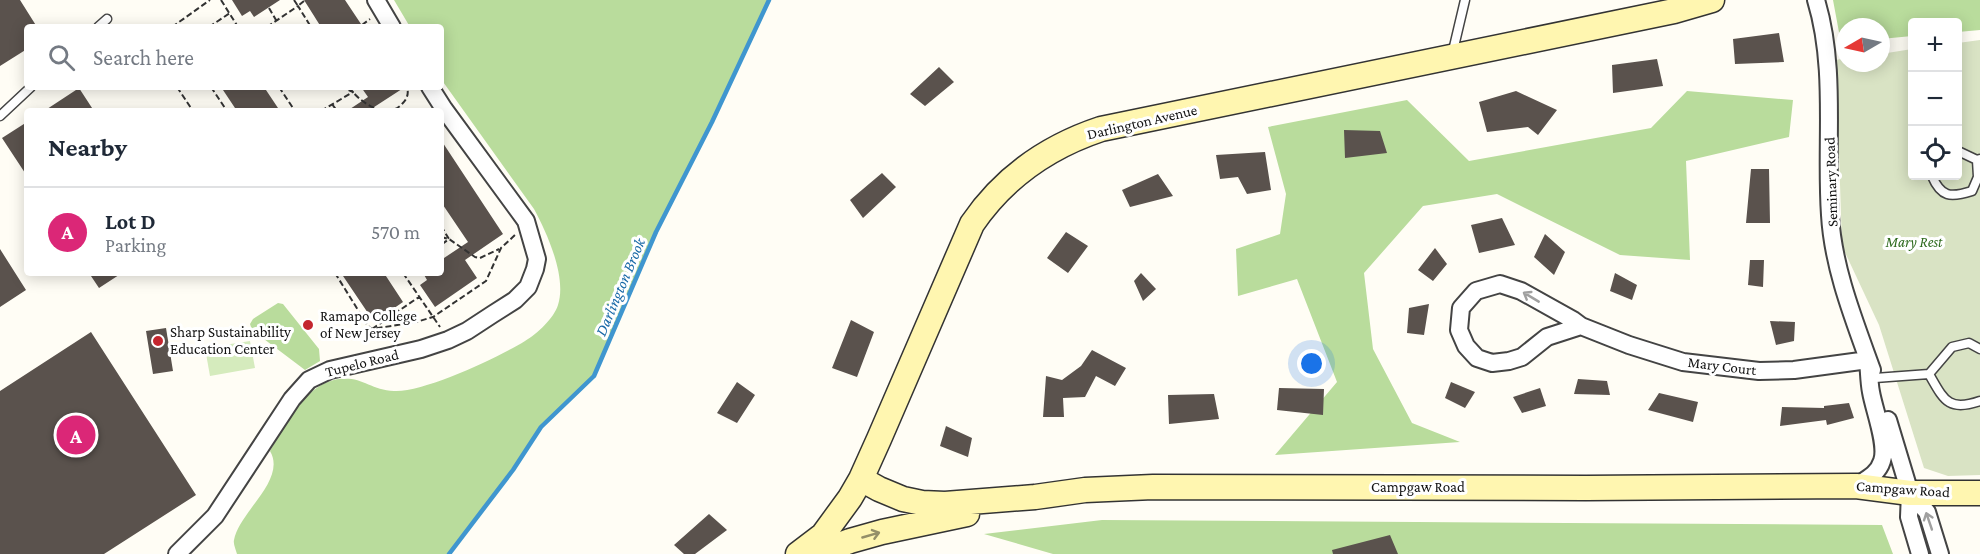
<!DOCTYPE html>
<meta charset="utf-8">
<style>
body{margin:0;font-family:"Crimson Pro",serif;background:#f2f2f3;color:#1f2937}
.controls{position:absolute;right:18px;top:18px;display:grid;overflow:hidden;border-radius:6px;box-shadow:0 3px 15px #0003}
.controls button{width:54px;height:54px;display:grid;place-items:center;padding:0;border:0;border-bottom:2px solid #e0e1e3;background:#fff;color:#1f2937;font:30px sans-serif}
.compass{position:absolute;left:1836px;top:18px;width:54px;height:54px;border-radius:50%;background:#fff;box-shadow:0 3px 15px #0003;rotate:261deg}
.you{position:absolute;left:1312px;top:364px;width:21px;height:21px;margin:-15px;border:4px solid #fff;border-radius:50%;background:#1a73e8;box-shadow:0 0 0 9px #1a73e833}
.badge{display:grid;place-items:center;width:39px;height:39px;border-radius:50%;background:#db2777;color:#fff;font-size:20px;font-weight:700}
.pin{position:absolute;translate:-50% -50%;border:3px solid #fff;box-shadow:0 2px 6px #0006}
.list{margin:0;padding:0;list-style:none}
h2{display:flex;justify-content:space-between;align-items:center;height:78px;margin:0;padding:0 24px;font-size:26px}
h2 small{font-size:20px;font-weight:400;color:#747a83}
.list li{display:grid;grid-template-columns:39px 1fr auto;gap:18px;align-items:center;box-sizing:border-box;height:90px;padding:0 24px;border-top:2px solid #e0e1e3}
.list b{display:block;font-size:22px;white-space:nowrap}
.list p{margin:0;font-size:20px;white-space:nowrap;color:#747a83}
.list em{font-size:20px;font-style:normal;color:#747a83}
.icon{flex:none;width:33px;height:33px;fill:none;stroke:currentColor;stroke-width:2;stroke-linecap:round;stroke-linejoin:round}
.map{position:relative;flex:none;width:1980px;height:554px;overflow:hidden}
.search{position:absolute;background:#fff;box-shadow:0 3px 15px #0003;left:24px;top:24px;width:420px;height:66px;display:flex;align-items:center;gap:15px;box-sizing:border-box;padding:0 21px;border-radius:6px;color:#747a83;font-size:22px}
.panel{position:absolute;background:#fff;box-shadow:0 3px 15px #0003;left:24px;top:108px;width:420px;height:168px;border-radius:6px}
.map>svg:first-child{display:block}
.green{fill:#d5ebbd}
.forest{fill:#b9dc9c}
.cemetery{fill:#d9e3c4}
.lines{fill:none;stroke-linecap:round;stroke-linejoin:round}
.stream{stroke:#3f96cf;stroke-width:4.5}
.building{fill:#5a524d}
.service-casing{stroke:#444;stroke-width:11}
.minor-casing{stroke:#444;stroke-width:20}
.secondary-casing{stroke:#333;stroke-width:27}
.path{stroke:#333;stroke-width:2;stroke-dasharray:6 3;stroke-linecap:butt}
.service{stroke:#fff;stroke-width:8}
.minor{stroke:#fff;stroke-width:16}
.secondary{stroke:#fff6b0;stroke-width:24}
.oneway{stroke:#a0a0a0}
.oneway2{stroke:#948f68}
.poi-dot{fill:#c4262e;stroke:#fff;stroke-width:2}
.labels{text-anchor:middle;dominant-baseline:central;stroke-width:6;stroke-linejoin:round;paint-order:stroke}
.street-label{font-size:15px;fill:#111;stroke:#fff}
.park-label{font-size:15px;font-style:italic;fill:#2f6b1f;stroke:#fff}
.poi-label{font-size:15px;fill:#111;stroke:#fff;text-anchor:start}
.water-label{font-size:16px;font-style:italic;fill:#1768a6;stroke:#fff}
</style>
<div class="map">
<svg width="1980" height="554" viewBox="0 0 1980 554">
<rect width="100%" height="100%" fill="#fffdf5"/>
<path class="green" d="M250,341L255,368L210,376L205,348Z"/>
<path class="forest" d="M394,0H769L712,122L656,232L594,376L541,427L513,470L449,554H237C236,550 233,544 234,540C239,512 287,480 270,451C283,430 303,390 328,382C358,371 367,390 394,391C423,393 499,357 525,341C537,334 554,318 558,305C567,277 547,233 534,209L441,79V27H410Z
M1833,0H1980V30L1958,32V22H1912V36L1881,39V27H1845V43H1841Z
M1687,91L1793,100L1789,137L1686,161L1690,260L1620,255L1497,194L1423,206L1364,273L1373,349L1412,423L1460,442L1275,455L1337,382L1297,279L1238,296L1236,249L1280,234L1286,194L1268,127L1407,100L1469,161L1651,128Z
M278,303L283,304L319,349L320,361L305,370L252,330L250,324L253,319Z
M1102,520L1882,525L1893,554H1053L984,534Z"/>
<path class="cemetery" d="M1980,40V475L1948,476L1924,468L1879,325L1842,246L1836,60L1845,58V63H1881V54L1912,49V176H1958V43Z"/>
<g class="lines">
<path class="stream" d="M449,554L513,470L541,427L594,376L656,232L712,122L769,0"/>
</g>
<path class="building" d="M0,0H20L37,27H27V49L0,66Z
M232,0H280L254,17L250,11L242,16Z
M304,0H345L363,27H321Z
M1779,33L1784,62L1735,64L1733,39Z
M1657,59L1663,86L1613,93L1612,65Z
M939,67L954,82L925,106L910,94Z
M221,87H264L280,111H237Z
M361,87H405L368,111H347L368,97Z
M79,88L94,111H44Z
M1516,91L1557,110L1538,135L1528,127L1487,132L1479,102Z
M27,122V176L2,138Z
M1344,130L1380,131L1387,153L1345,158Z
M441,140L503,234L465,260L477,278L435,307L420,285L427,280L423,273H441V260L468,242L441,202Z
M1265,152L1271,190L1247,194L1238,177L1220,179L1216,155Z
M1751,169H1769L1770,223H1746Z
M882,173L896,187L863,218L850,200Z
M1158,174L1173,196L1130,207L1122,190Z
M1502,218L1515,245L1479,253L1471,225Z
M1066,232L1088,246L1068,273L1047,258Z
M1545,234L1565,252L1554,275L1534,257Z
M1435,248L1447,264L1433,281L1418,270Z
M0,249L26,290L0,307Z
M1750,260H1764L1763,287L1748,285Z
M89,273H122L99,288Z
M341,273H384L403,302L374,322Z
M1141,273L1156,289L1143,301L1134,281Z
M1615,273L1637,285L1632,300L1610,291Z
M1429,304L1424,335L1407,333L1409,308Z
M851,320L874,332L857,377L832,368Z
M1770,321L1795,322L1794,341L1776,345Z
M166,328L173,371L153,374L146,331Z
M91,332L196,495L104,554H0V391Z
M1092,350L1126,368L1115,386L1096,376L1085,397L1063,398L1064,417H1043L1046,376L1062,380L1081,366Z
M1578,379L1607,381L1610,395L1574,394Z
M737,382L755,395L737,423L717,413Z
M1451,382L1475,392L1465,408L1445,398Z
M1279,388L1324,389L1323,415L1277,410Z
M1540,388L1546,406L1522,413L1513,397Z
M1659,393L1698,402L1693,422L1648,410Z
M1214,394L1219,419L1169,424L1168,395Z
M1849,403L1854,418L1827,425L1826,420L1780,426L1782,407L1824,408V406Z
M946,426L972,438L968,457L940,446Z
M709,514L727,530L695,554H684L674,545Z
M1390,535L1398,554H1333L1332,550Z"/>
<g class="lines">
<defs>
<path id="service" d="M98,27L107,19
M1452,55L1465,0
M0,116L31,87
M1958,151L1977,160L1980,159
M1932,176C1941,197 1950,198 1972,191L1978,177L1977,160
M1929,374C1944,400 1948,412 1980,401
M1875,378L1929,374L1952,347L1969,343L1980,349"/>
<path id="minor" d="M376,0L392,27
M1816,0C1837,69 1825,144 1830,215C1833,268 1854,320 1872,370
M1581,326L1547,337L1522,357L1509,361L1492,363L1477,358L1466,346L1459,330L1461,308L1476,291L1500,284L1521,291L1573,320L1581,326L1629,345L1683,362L1759,371L1794,370L1868,360C1869,370 1869,382 1871,392C1874,410 1888,445 1882,461C1878,474 1867,479 1856,486
M1888,420L1910,493L1909,517L1920,554
M1910,493L1927,512L1940,554
M177,554L215,516L292,399L309,380L330,370L421,349L448,340L467,331L493,314L515,300L528,287L535,269L537,259L526,221L444,109L430,87"/>
<path id="secondary" d="M861,479L879,489L903,499L922,503L945,504L1035,497L1085,490L1153,487L1586,488L1856,486L1910,493H1980
M798,554L823,535L850,498L861,479L879,439L972,224C1004,177 1047,147 1101,129L1674,11L1712,0
M816,554L850,541L882,532L967,514"/>
</defs>
<use href="#service" class="service-casing"/>
<use href="#minor" class="minor-casing"/>
<use href="#secondary" class="secondary-casing"/>
<path class="path" d="M221,0L238,27
M294,0L298,6L304,1
M269,8L276,20
M362,25L370,19
M172,27L210,0
M209,27L230,13
M267,27L298,6L311,27
M177,87L193,111
M211,87L227,111
M279,87L295,111
M349,87C359,102 386,121 402,104C407,99 409,94 407,87
M332,104L337,111
M321,111L353,92L342,87
M441,226L449,239L441,245
M441,237L449,239L475,257L480,258L499,249
M335,273L368,326L372,329L416,322L433,317L486,281L501,248L515,235
M403,273L440,327
M372,329L419,297"/>
<use href="#service" class="service"/>
<use href="#minor" class="minor"/>
<use href="#secondary" class="secondary"/>
</g>
<defs><path id="oneway-shaft" d="M-6 0H5M1.5-3L5.5 0L1.5 3" fill="none" stroke-width="1.6" stroke-linecap="round" stroke-linejoin="round" transform="scale(1.5)"/></defs>
<g class="oneway">
<use href="#oneway-shaft" transform="translate(1531 297) rotate(-149)"/>
<use href="#oneway-shaft" transform="translate(1929 521) rotate(-109)"/>
</g>
<use class="oneway2" href="#oneway-shaft" transform="translate(871 535) rotate(-16)"/>
<g class="poi-dot">
<circle cx="308" cy="325" r="6"/>
<circle cx="158" cy="341" r="6"/>
</g>
<g class="labels">
<g class="street-label">
<text transform="translate(1142 122) rotate(-13)">Darlington Avenue</text>
<text transform="translate(1831 182) rotate(-92)">Seminary Road</text>
<text transform="translate(362 363) rotate(-14)">Tupelo Road</text>
<text transform="translate(1722 366) rotate(7)">Mary Court</text>
<text x="1418" y="487">Campgaw Road</text>
<text transform="translate(1903 489) rotate(4)">Campgaw Road</text>
</g>
<g class="park-label">
<text x="1914" y="242">Mary Rest</text>
</g>
<g class="poi-label">
<text x="320" y="316">Ramapo College<tspan x="320" dy="17">of New Jersey</tspan></text>
<text x="170" y="332">Sharp Sustainability<tspan x="170" dy="17">Education Center</tspan></text>
</g>
<g class="water-label">
<text transform="translate(620 287) rotate(-67)">Darlington Brook</text>
</g>
</g>
</svg>
<div class="controls">
<button>+</button>
<button>−</button>
<button><svg class="icon" aria-label="locate" viewBox="0 0 24 24"><circle cx="12" cy="12" r="6"/><path d="M12 2v4M12 18v4M2 12h4M18 12h4"/></svg></button>
</div>
<svg class="compass" viewBox="-18 -18 36 36"><path d="M0-13l5 13h-10z" fill="#e53935"/><path d="M0 13l5-13h-10z" fill="#747a83"/></svg>
<div class="you"></div>
<div class="pin badge" style="left:76px;top:435px">A</div>
<div class="search"><svg class="icon" aria-label="search" viewBox="0 0 24 24"><circle cx="10" cy="10" r="6"/><path d="M15 15l6 6"/></svg>Search here</div>
<section class="panel">
<h2>Nearby<small></small></h2>
<ul class="list">
<li><span class="badge">A</span><div><b>Lot D</b><p>Parking</p></div><em>570 m</em></li>
</ul>
</section>
</div>
